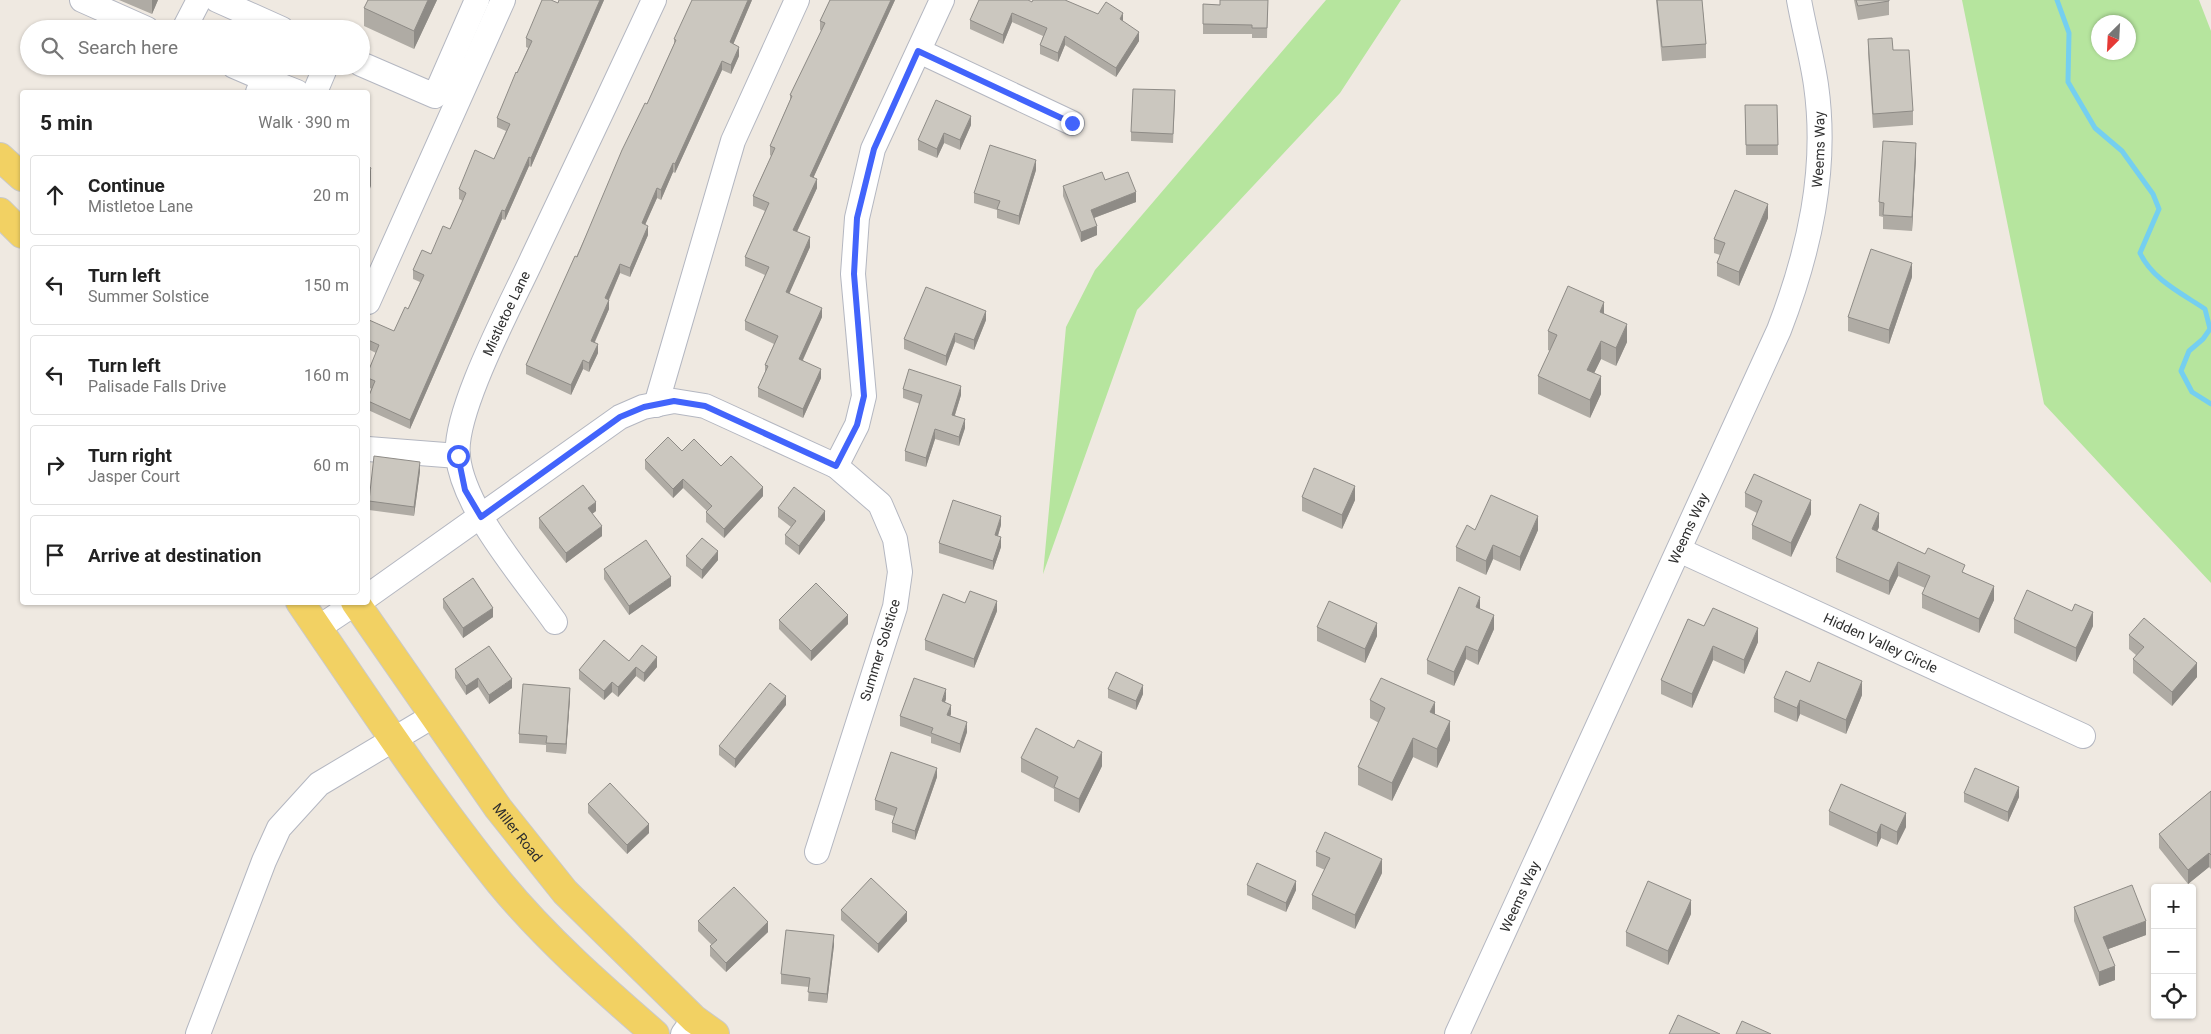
<!DOCTYPE html>
<meta charset="utf-8">
<style>
body{margin:0;font-family:Roboto,sans-serif;background:#f2f2f2;color:#222}
.controls{position:absolute;right:15px;bottom:15px;display:grid;overflow:hidden;border-radius:5px;box-shadow:0 1px 4px #0004}
.controls button{width:45px;height:45px;display:grid;place-items:center;padding:0;border:0;border-bottom:1px solid #e0e0e0;background:#fff;color:#222;font:25px sans-serif}
.compass{position:absolute;left:2091px;top:15px;width:45px;height:45px;border-radius:50%;background:#fff;box-shadow:0 1px 4px #0004;rotate:204deg}
.stop{position:absolute;width:15px;height:15px;margin:-11px;border:4px solid #4264fb;border-radius:50%;background:#fff}
.stop.end{background:#4264fb;border-color:#fff;box-shadow:0 1px 5px #0008}
.list{margin:0;padding:0;list-style:none}
h2{display:flex;justify-content:space-between;align-items:center;height:65px;margin:0;padding:0 20px;font-size:21px}
h2 small{font-size:16px;font-weight:400;color:#767676}
.list li{display:grid;grid-template-columns:32px 1fr auto;gap:15px;align-items:center;box-sizing:border-box;height:80px;margin:0 10px 10px;padding:0 10px;border:1px solid #e0e0e0;border-radius:5px}
.list b{display:block;font-size:19px;white-space:nowrap}
.list p{margin:0;font-size:16px;white-space:nowrap;color:#767676}
.list em{font-size:16px;font-style:normal;color:#767676}
.icon{flex:none;width:28px;height:28px;fill:none;stroke:currentColor;stroke-width:2;stroke-linecap:round;stroke-linejoin:round}
.map{position:relative;flex:none;width:2211px;height:1034px;overflow:hidden}
.search{position:absolute;background:#fff;box-shadow:0 1px 4px #0004;left:20px;top:20px;width:350px;height:55px;display:flex;align-items:center;gap:12px;box-sizing:border-box;padding:0 18px;border-radius:28px;color:#767676;font-size:19px}
.panel{position:absolute;background:#fff;box-shadow:0 1px 4px #0004;left:20px;top:90px;width:350px;height:515px;border-radius:5px}
.map>svg:first-child{display:block}
.green{fill:#b6e59e;fill-rule:evenodd}
.lines{fill:none;stroke-linecap:round;stroke-linejoin:round}
.stream{stroke:#75cff0;stroke-width:5}
.minor-casing{stroke:#b4b7c1;stroke-width:26}
.major-casing{stroke:#c9c9c9;stroke-width:30}
.minor{stroke:#fff;stroke-width:24}
.major{stroke:#f2d163;stroke-width:28}
.wall{fill:#afaba4}
.shaded-wall{fill:#8e8b86}
.building{fill:#cbc7bf;stroke:#8e8b86}
.route{stroke:#4264fb;stroke-width:6}
.labels{text-anchor:middle;dominant-baseline:central;stroke-width:4;stroke-linejoin:round;paint-order:stroke}
.street-label{font-size:14px;fill:#2e2e2e;stroke:#fff}
</style>
<div class="map">
<svg width="2211" height="1034" viewBox="0 0 2211 1034">
<rect width="100%" height="100%" fill="#efe9e1"/>
<path class="green" d="M1326,0H1401L1340,93L1137,310L1043,574L1066,327L1095,270Z
M1962,0H2199L2211,31V583L2044,404ZM2098,22H2128V52H2098Z"/>
<g class="lines">
<path class="stream" d="M2057,0L2069,33L2068,82L2095,128L2122,151L2153,194L2159,209L2140,253C2152,279 2181,293 2205,309L2210,329L2203,339L2189,351L2181,371L2192,392L2211,404"/>
<defs>
<g id="minor">
<path d="M82,0L147,29"/>
<path d="M217,0L282,29"/>
<path d="M184,29L199,0"/>
<path d="M919,51L1072,123"/>
<path d="M361,64L435,96L477,0"/>
<path d="M234,66L264,79L258,92"/>
<path d="M264,79L297,92"/>
<path d="M315,92L326,66"/>
<path d="M368,302L503,0"/>
<path d="M656,405L733,141L797,0"/>
<path d="M368,449L458,456"/>
<path d="M836,466L857,425L864,396L853,274L857,218L873,149L942,0"/>
<path id="s1" d="M1679,550L2083,736"/>
<path d="M368,596L620,417L643,407L674,401L705,406L836,466L880,504L895,539L900,572L895,607L817,852"/>
<path id="s2" d="M555,622C524,578 464,510 458,457C452,413 513,301 533,257C574,171 614,86 654,0"/>
<path d="M318,628L357,602"/>
<path d="M198,1034L264,861L279,828L319,784L433,716"/>
<path d="M683,1034L694,1019"/>
<path id="s3" d="M1457,1034L1779,330C1809,252 1828,170 1816,85C1812,57 1804,28 1799,0"/>
</g>
<g id="major">
<path d="M0,157L22,177"/>
<path d="M0,212L22,234"/>
<path d="M300,602C365,697 428,794 500,883C546,939 601,987 655,1034"/>
<path id="s4" d="M355,602L498,808L565,892L694,1019L715,1034"/>
</g>
</defs>
<use href="#minor" class="minor-casing"/>
<use href="#major" class="major-casing"/>
<use href="#minor" class="minor"/>
<use href="#major" class="major"/>
</g>
<path class="wall" d="M119,0H158L152,14Z
M437,0L414,49L364,26V8Z
M559,0H604L531,167L529,166L505,220L502,219L410,429L368,410V398L372,389L368,387V372L376,353L368,349V323L394,331L408,309L420,282L413,279V270L431,254L450,229L463,201L459,199V189L494,159L506,131L497,127V118L528,48L526,47V38L558,3Z
M752,0L733,44L739,56L731,74L722,70L675,173L673,172L661,200L657,198L645,224L648,235L630,277L620,273L609,300V309L595,342L598,353L589,372L583,369L571,395L526,374V365L647,104L674,44V39Z
M830,0H895L813,178L817,188L797,232L810,247L789,293L822,317L803,360L821,378L803,418L758,397V388L765,372V365L774,344L745,330V321L765,275L745,266V257L765,211L753,206V196L771,156L770,155V146L790,100V95L822,31L820,30V21Z
M1268,0L1267,38H1252V34H1203V4L1220,5Z
M1656,0H1702L1706,44V58L1662,61Z
M1854,0H1889V15L1858,20Z
M1032,2L1098,14L1123,22L1139,41L1116,77L1065,45L1058,62L1040,54V45L1043,36L1012,22L1003,44L970,29V20Z
M1868,39L1893,50L1913,111V125L1873,128L1868,53Z
M1175,100L1173,143L1131,141V132Z
M1745,105H1777L1778,155H1746Z
M971,125L960,150L944,143L937,158L918,150V140Z
M1916,157L1912,231L1883,229V217L1879,216V202Z
M1036,170L1019,225L997,218V210L974,203V193Z
M1105,180L1136,202L1094,218L1097,235L1081,242L1063,196V186Z
M1768,218L1739,286L1717,276V263L1720,255L1714,253V239Z
M1912,277L1889,344L1848,331V317Z
M1604,314L1627,342L1616,366L1601,359L1594,373L1601,394L1590,418L1538,394V376L1550,351L1548,350V331Z
M986,320L974,350L955,342L946,366L904,349V339Z
M903,389L961,395L955,415L965,428L959,446L935,439L926,467L905,461V451L920,404L903,398Z
M682,451L763,496L724,538L706,522V512L707,511L683,488L673,498L645,469V460Z
M420,471L414,516L369,510V501Z
M1745,493L1811,514L1791,557L1752,539V525L1757,513L1745,507Z
M1302,497L1355,500L1342,529L1302,511Z
M778,508L825,520L799,555L785,544V535L791,527L778,517Z
M596,511L592,514L602,536L566,563L539,528V518Z
M1001,525L998,536L1001,547L993,570L939,553V543Z
M1879,527L1877,531L1965,573L1994,600L1979,633L1922,608V594L1925,588L1898,576L1889,595L1836,572V558Z
M1475,530H1538L1520,571L1493,559L1486,575L1456,561V547Z
M686,556L718,560L702,579L686,566Z
M604,569L671,586L629,615L604,579Z
M443,599L493,617L463,638L443,608Z
M1480,609L1494,629L1478,665L1466,659L1454,686L1427,674V660Z
M997,611L974,668L925,650V640Z
M2072,611L2093,626L2076,662L2014,633V619Z
M779,620L848,624L811,661L779,629Z
M1704,626L1758,642L1744,674L1713,660L1692,708L1661,694V680Z
M1317,627L1377,636L1365,663L1317,641Z
M2129,635L2197,677L2172,706L2133,673V659L2136,655L2129,649Z
M629,661L657,667L644,682L636,676L618,697L612,692L604,700L579,679V670Z
M455,669L512,688L489,704L478,687L466,695L455,678Z
M1810,682L1862,695L1846,734L1800,714L1797,722L1774,712V698Z
M1108,689L1143,694L1136,710L1108,698Z
M570,698L566,754L546,752V745L519,743V734Z
M946,699L945,702L951,714L950,716L967,732L960,753L931,743V737L900,726V716Z
M1370,700L1435,714L1450,740L1437,768L1413,757L1392,801L1358,785V767L1379,723L1370,718Z
M786,705L735,768L719,755V746Z
M1021,758L1102,766L1079,813L1054,801V789L1021,772Z
M937,777L915,840L892,832V823L894,816L875,810V800Z
M2211,791V869L2209,867L2188,884L2159,848V834Z
M1964,793L2019,797L2008,822L1964,802Z
M588,804L649,833L627,854L588,813Z
M1829,811L1906,827L1897,845L1881,838L1877,847L1829,825Z
M1316,852L1382,873L1355,929L1312,909V895L1325,870L1316,866Z
M1247,885L1296,890L1286,912L1247,895Z
M2074,907L2146,935L2108,949L2115,980L2099,986L2074,921Z
M841,910L907,921L878,953L841,920Z
M1691,914L1668,965L1626,946V932Z
M698,921L768,932L726,972L710,956V946L712,945L698,931Z
M834,945L827,1003L808,1001L809,987L781,984V974Z"/>
<path class="shaded-wall" d="M152,0H158L152,14Z
M428,0H437L414,49V31Z
M600,0H604L531,167V158Z
M748,0H752L730,52V42Z
M891,0H895L810,185V176Z
M1012,13V22L1003,44V35Z
M1123,13V23L1120,19Z
M1139,32V41L1116,77V68Z
M1065,36V45L1058,62V53Z
M739,47V56L731,74V65Z
M722,61V70L675,173V164Z
M971,116V125L960,150V140Z
M944,133V143L937,158V149Z
M1916,143V157L1912,231V217Z
M529,157V166L505,220V211Z
M1036,160V170L1019,225V216Z
M673,163V172L661,200V190Z
M371,168V186L368,194V176Z
M817,179V188L793,240V230Z
M657,188V198L642,232V223Z
M1136,192V202L1091,219V210Z
M1768,204V218L1739,286V272Z
M502,210V219L410,429V420Z
M648,226V235L630,277V268Z
M1097,226V235L1081,242V232Z
M810,237V247L786,301V292Z
M1912,263V277L1889,344V330Z
M620,264V273L605,308V298Z
M609,300V309L591,350V341Z
M1604,302V321L1600,312Z
M822,308V317L799,368V359Z
M986,311V320L974,350V340Z
M1627,324V342L1616,366V348Z
M955,333V342L946,366V356Z
M1601,341V359L1587,388V370Z
M598,344V353L589,372V363Z
M583,360V369L571,395V385Z
M821,369V378L803,418V409Z
M1601,376V394L1590,418V400Z
M961,386V395L952,424V415Z
M965,419V428L959,446V437Z
M935,429V439L926,467V458Z
M420,462V471L414,516V507Z
M683,479V488L673,498V489Z
M1355,486V500L1342,529V515Z
M763,487V496L724,538V529Z
M1811,500V514L1791,557V543Z
M596,502V511L588,517V508Z
M825,511V520L799,555V546Z
M1879,513V527L1872,543V529Z
M1001,516V525L995,545V535Z
M1538,516V530L1520,571V557Z
M602,526V536L566,563V553Z
M1001,537V547L993,570V561Z
M1493,545V559L1486,575V561Z
M718,551V560L702,579V570Z
M1898,562V576L1889,595V581Z
M671,577V586L629,615V606Z
M1994,586V600L1979,633V619Z
M1480,597V611L1476,607Z
M997,601V611L974,668V659Z
M493,608V617L463,638V628Z
M2093,612V626L2076,662V648Z
M848,615V624L811,661V651Z
M1494,615V629L1478,665V651Z
M1377,623V636L1365,663V649Z
M1758,628V642L1744,674V660Z
M1466,646V659L1454,686V672Z
M1713,646V660L1692,708V694Z
M657,657V667L644,682V673Z
M2197,663V677L2172,706V692Z
M636,667V676L618,697V687Z
M478,678V687L466,695V686Z
M512,679V688L489,704V695Z
M1862,681V695L1846,734V720Z
M612,682V692L604,700V691Z
M1143,685V694L1136,710V701Z
M570,688V698L566,754V744Z
M946,689V699L942,710V701Z
M786,696V705L735,768V759Z
M1800,700V714L1797,722V708Z
M1435,702V721L1430,712Z
M951,705V714L947,724V715Z
M1450,721V740L1437,768V749Z
M967,722V732L960,753V744Z
M1413,738V757L1392,801V783Z
M1102,752V766L1079,813V799Z
M937,768V777L915,840V831Z
M2019,787V797L2008,822V812Z
M1906,813V827L1897,845V832Z
M649,824V833L627,854V845Z
M1881,824V838L1877,847V833Z
M2209,853V867L2188,884V870Z
M1382,859V873L1355,929V915Z
M1296,881V890L1286,912V903Z
M1691,900V914L1668,965V951Z
M907,912V921L878,953V944Z
M2146,921V935L2103,951V937Z
M768,922V932L726,972V963Z
M834,935V945L827,1003V994Z
M2115,966V980L2099,986V972Z"/>
<path class="building" d="M368,0H428L414,31L364,8Z
M542,0H551L558,3L559,0H600L531,158L529,157L505,211L502,210L410,420L368,401V398L375,381L368,378V372L379,345L368,340V323L369,320L394,331L405,307L408,309L424,275L413,270L422,250L431,254L443,226L450,229L466,193L459,189L475,150L494,159L510,124L497,118L516,72L517,73L532,41L526,38Z
M692,0H748L730,42L739,47L731,65L722,61L675,164L673,163L661,190L657,188L642,223L648,226L630,268L620,264L605,298L609,300L591,341L598,344L589,363L583,360L571,385L526,365L575,256L577,257L622,150L645,103L647,104L676,40L674,39Z
M830,0H891L810,176L817,179L793,230L810,237L786,292L822,308L799,359L821,369L803,409L758,388L768,366L765,365L778,336L745,321L769,267L745,257L769,203L753,196L775,148L770,146L792,96L790,95L825,23L820,21Z
M979,0H1028L1032,2L1033,0H1065L1098,14L1106,2L1123,13L1120,19L1139,32L1116,68L1065,36L1058,53L1040,45L1047,28L1012,13L1003,35L970,20Z
M1220,0H1268L1267,28H1252V25L1203,24V4L1220,5Z
M1657,0H1702L1706,44L1662,47Z
M1856,0H1889V1L1858,6Z
M1892,38L1893,50H1909L1913,111L1873,114L1868,39Z
M1133,89L1175,90L1173,134L1131,132Z
M936,100L971,116L960,140L944,133L937,149L918,140Z
M1745,105H1777L1778,145H1746Z
M1883,141L1916,143L1912,217L1883,215L1884,203L1879,202Z
M990,145L1036,160L1019,216L997,209L1000,201L974,193Z
M368,166L371,168L368,176Z
M1102,172L1105,180L1128,172L1136,192L1091,210L1097,226L1081,232L1063,186Z
M1735,190L1768,204L1739,272L1717,263L1725,243L1714,239Z
M1871,249L1912,263L1889,330L1848,317Z
M1568,286L1604,302L1600,312L1627,324L1616,348L1601,341L1587,370L1601,376L1590,400L1538,376L1557,335L1548,331Z
M926,287L986,311L974,340L955,333L946,356L904,339Z
M909,369L961,386L952,415L965,419L959,437L935,429L926,458L905,451L922,395L903,389Z
M668,437L682,451L694,439L721,466L731,456L763,487L724,529L706,512L712,506L683,479L673,489L645,460Z
M374,456L420,462L414,507L369,501Z
M1314,468L1355,486L1342,515L1302,497Z
M1754,474L1811,500L1791,543L1752,525L1762,501L1745,493Z
M583,485L596,502L588,508L602,526L566,553L539,518Z
M794,487L825,511L799,546L785,535L796,521L778,508Z
M1491,495L1538,516L1520,557L1493,545L1486,561L1456,547L1467,525L1475,530Z
M953,500L1001,516L995,535L1001,537L993,561L939,543Z
M1860,504L1879,513L1872,529L1925,554L1928,548L1965,565L1962,572L1994,586L1979,619L1922,594L1930,576L1898,562L1889,581L1836,558Z
M702,538L718,551L702,570L686,556Z
M646,540L671,577L629,606L604,569Z
M473,578L493,608L463,628L443,599Z
M816,583L848,615L811,651L779,620Z
M1459,587L1480,597L1476,607L1494,615L1478,651L1466,646L1454,672L1427,660Z
M2027,590L2072,611L2075,604L2093,612L2076,648L2014,619Z
M970,591L997,601L974,659L925,640L943,594L965,603Z
M1329,601L1377,623L1365,649L1317,627Z
M1713,608L1758,628L1744,660L1713,646L1692,694L1661,680L1688,619L1704,626Z
M2144,618L2197,663L2172,692L2133,659L2144,647L2129,635Z
M604,640L629,661L642,645L657,657L644,673L636,667L618,687L612,682L604,691L579,670Z
M489,646L512,679L489,695L478,678L466,686L455,669Z
M1818,662L1862,681L1846,720L1800,700L1797,708L1774,698L1786,671L1810,682Z
M1116,672L1143,685L1136,701L1108,689Z
M914,678L946,689L942,701L951,705L947,715L967,722L960,744L931,733L933,728L900,716Z
M1381,678L1435,702L1430,712L1450,721L1437,749L1413,738L1392,783L1358,767L1385,708L1370,700Z
M770,683L786,696L735,759L719,746Z
M523,684L570,688L566,744L546,743L547,736L519,734Z
M1036,728L1074,748L1078,740L1102,752L1079,799L1054,787L1058,777L1021,758Z
M891,752L937,768L915,831L892,823L897,808L875,800Z
M1975,768L2019,787L2008,812L1964,793Z
M610,783L649,824L627,845L588,804Z
M1841,784L1906,813L1897,832L1881,824L1877,833L1829,811Z
M2211,791V855L2209,853L2188,870L2159,834Z
M1325,832L1382,859L1355,915L1312,895L1330,858L1316,852Z
M1257,863L1296,881L1286,903L1247,885Z
M871,878L907,912L878,944L841,910Z
M1648,881L1691,900L1668,951L1626,932Z
M2132,885L2146,921L2103,937L2115,966L2099,972L2074,907Z
M734,887L768,922L726,963L710,946L717,940L698,921Z
M786,930L834,935L827,994L808,992L810,978L781,974Z
M1678,1015L1720,1034H1669Z
M1742,1021L1771,1034H1736Z"/>
<g class="lines">
<path class="route" d="M458,456L465,490L481,517L620,417L644,407L674,401L705,406L836,466L857,425L864,396L854,274L857,218L874,149L918,51L1072,123"/>
</g>
<g class="labels">
<g class="street-label">
<text stroke="none"><textPath href="#s3" startOffset="960">Weems Way</textPath></text>
<text stroke="none"><textPath href="#s2" startOffset="346">Mistletoe Lane</textPath></text>
<text stroke="none"><textPath href="#s3" startOffset="556">Weems Way</textPath></text>
<text stroke="none"><textPath href="#s1" startOffset="222">Hidden Valley Circle</textPath></text>
<text transform="translate(880 650) rotate(-73)">Summer Solstice</text>
<text stroke="none"><textPath href="#s4" startOffset="282">Miller Road</textPath></text>
<text stroke="none"><textPath href="#s3" startOffset="151">Weems Way</textPath></text>
</g>
</g>
</svg>
<div class="controls">
<button>+</button>
<button>−</button>
<button><svg class="icon" aria-label="locate" viewBox="0 0 24 24"><circle cx="12" cy="12" r="6"/><path d="M12 2v4M12 18v4M2 12h4M18 12h4"/></svg></button>
</div>
<svg class="compass" viewBox="-18 -18 36 36"><path d="M0-13l5 13h-10z" fill="#e53935"/><path d="M0 13l5-13h-10z" fill="#767676"/></svg>
<div class="stop" style="left:458px;top:456px"></div>
<div class="stop end" style="left:1072px;top:123px"></div>
<div class="search"><svg class="icon" aria-label="search" viewBox="0 0 24 24"><circle cx="10" cy="10" r="6"/><path d="M15 15l6 6"/></svg>Search here</div>
<section class="panel">
<h2>5 min<small>Walk · 390 m</small></h2>
<ul class="list">
<li><svg class="icon" aria-label="ahead" viewBox="0 0 24 24"><path d="M12 20V5M6 11l6-6 6 6"/></svg><div><b>Continue</b><p>Mistletoe Lane</p></div><em>20 m</em></li>
<li><svg class="icon" aria-label="left" viewBox="0 0 24 24"><path d="M17 20v-9H6M10 6l-5 5 5 5"/></svg><div><b>Turn left</b><p>Summer Solstice</p></div><em>150 m</em></li>
<li><svg class="icon" aria-label="left" viewBox="0 0 24 24"><path d="M17 20v-9H6M10 6l-5 5 5 5"/></svg><div><b>Turn left</b><p>Palisade Falls Drive</p></div><em>160 m</em></li>
<li><svg class="icon" aria-label="right" viewBox="0 0 24 24"><path d="M7 20v-9h11M14 6l5 5-5 5"/></svg><div><b>Turn right</b><p>Jasper Court</p></div><em>60 m</em></li>
<li><svg class="icon" aria-label="arrive" viewBox="0 0 24 24"><path d="M6 21V4h12l-3 4 3 4H6"/></svg><div><b>Arrive at destination</b></div></li>
</ul>
</section>
</div>
